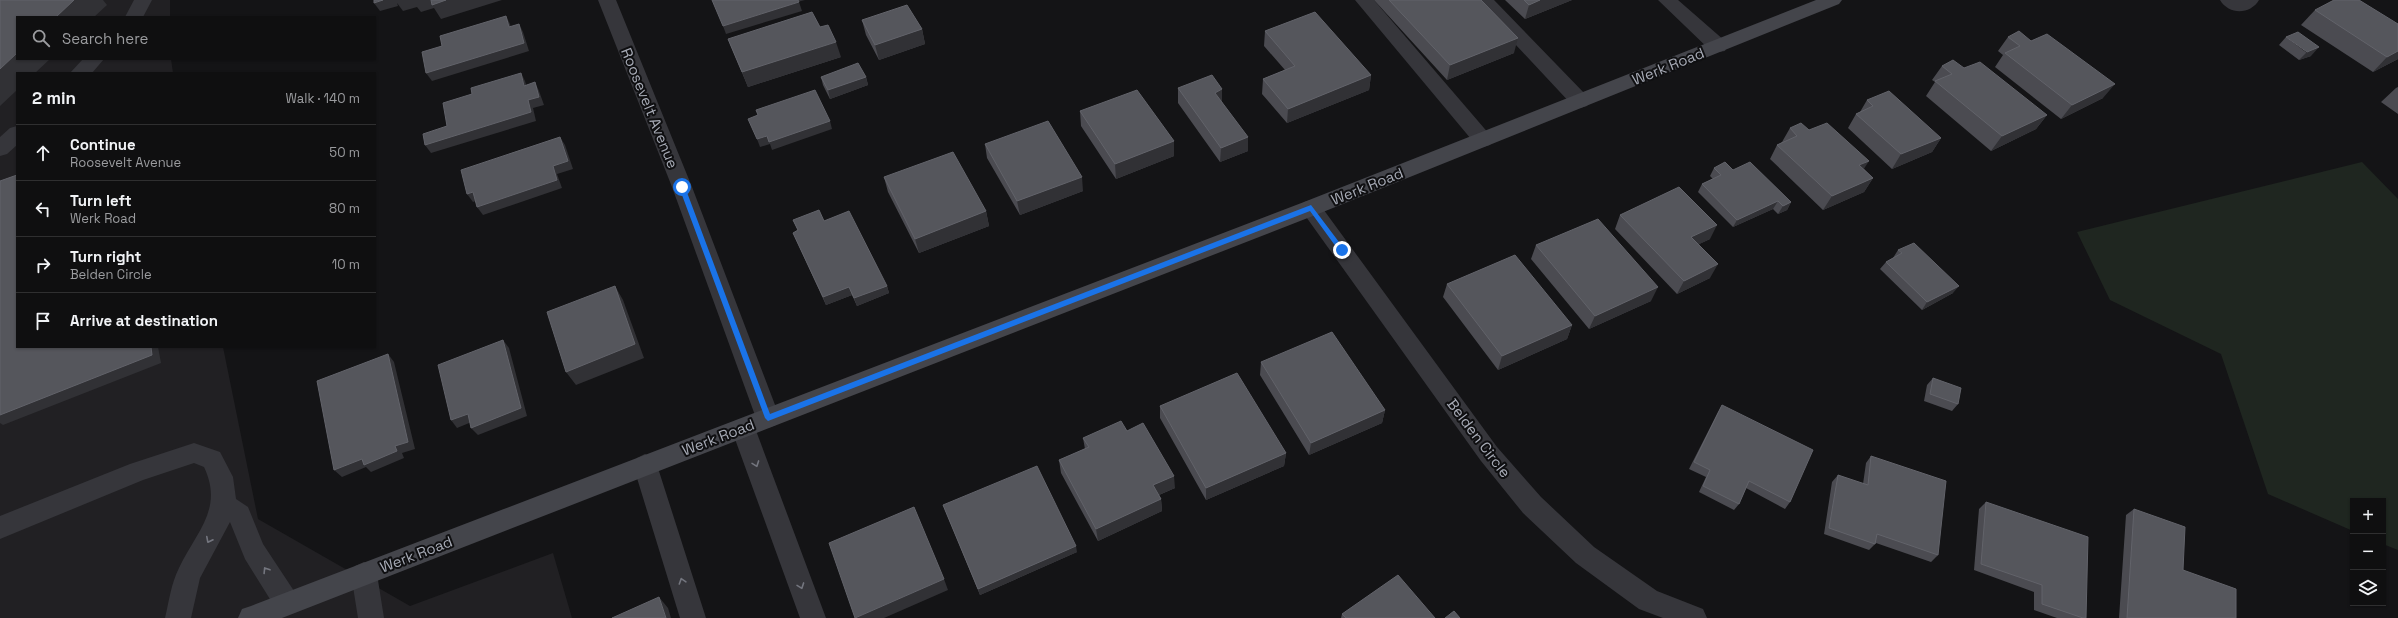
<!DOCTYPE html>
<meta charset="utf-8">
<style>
body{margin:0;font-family:"Space Grotesk",sans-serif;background:#1d1d1e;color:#f1f3f6}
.controls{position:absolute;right:12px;bottom:12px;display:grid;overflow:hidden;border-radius:0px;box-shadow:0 1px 3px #0004}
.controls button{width:36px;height:36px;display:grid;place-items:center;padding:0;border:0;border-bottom:1px solid #2f2f30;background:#0f0f10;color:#f1f3f6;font:20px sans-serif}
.stop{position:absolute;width:12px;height:12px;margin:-9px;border:3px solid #1a73e8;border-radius:50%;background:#fff}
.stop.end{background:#1a73e8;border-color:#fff;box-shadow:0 1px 4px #0008}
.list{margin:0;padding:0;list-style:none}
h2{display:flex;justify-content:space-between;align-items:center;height:52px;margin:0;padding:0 16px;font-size:17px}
h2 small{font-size:13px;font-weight:400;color:#9b9c9f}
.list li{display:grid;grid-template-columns:26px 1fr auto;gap:12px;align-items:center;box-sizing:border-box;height:56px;padding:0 16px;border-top:1px solid #2f2f30}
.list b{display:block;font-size:15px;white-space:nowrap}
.list p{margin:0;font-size:13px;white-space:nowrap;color:#9b9c9f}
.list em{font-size:13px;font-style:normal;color:#9b9c9f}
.icon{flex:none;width:22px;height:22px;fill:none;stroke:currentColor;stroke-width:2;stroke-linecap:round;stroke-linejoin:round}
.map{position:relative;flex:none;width:2398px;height:618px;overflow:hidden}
.search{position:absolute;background:#0f0f10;box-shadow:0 1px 3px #0004;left:16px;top:16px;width:360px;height:44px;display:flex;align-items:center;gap:10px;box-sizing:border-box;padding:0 14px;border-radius:0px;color:#9b9c9f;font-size:15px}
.panel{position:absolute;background:#0f0f10;box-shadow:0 1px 3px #0004;left:16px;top:72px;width:360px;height:276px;border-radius:0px}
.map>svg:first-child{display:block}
.built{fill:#212023}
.green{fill:#1f2620}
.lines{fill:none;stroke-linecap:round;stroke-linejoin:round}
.service{fill:#36363b;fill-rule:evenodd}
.minor{fill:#36363b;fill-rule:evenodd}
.secondary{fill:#44454b;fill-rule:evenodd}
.wall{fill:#4b4b51}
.shaded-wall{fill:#313135}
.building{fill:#55565c;stroke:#62636a}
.oneway{stroke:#74767f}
.route{fill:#1a73e8}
.labels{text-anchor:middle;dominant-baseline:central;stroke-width:4;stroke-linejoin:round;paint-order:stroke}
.street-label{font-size:15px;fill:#a7abb6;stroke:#0f0f11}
</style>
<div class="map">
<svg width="2398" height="618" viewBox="0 0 2398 618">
<rect width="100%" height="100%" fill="#141416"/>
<path class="built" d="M0,0H170V17H17V59H171L173,73H17V347H223L258,519L410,606L553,553L572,618H0Z"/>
<path class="green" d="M2362,162L2398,199V550L2383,544V501H2353V531L2268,494L2221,354L2110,300L2077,232Z"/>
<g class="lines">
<path class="service" d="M134,0H152L143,17H125Z
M1355,0H1374L1490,135L1493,140L1490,145L1483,147L1476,145Z
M1474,0H1494L1587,96L1590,101L1587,106L1580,108L1573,106Z
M1658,0H1678L1725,41L1727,46L1725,51L1718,52L1711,51Z
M2220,0H2259C2250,15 2229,15 2220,0Z
M83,59H104L92,73H70Z
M17,126V145L7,154L0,156V137L10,128Z
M743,418L751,421L755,428L826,618H800L731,428L735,421Z
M194,443L220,452L233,477L236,499L248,507L263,544L296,594L300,603L296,612L287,615L278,612L245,559L230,522L200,578L191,618H165C169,601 171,584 179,568C196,532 224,509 204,467L194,463L143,480L0,539V516L130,464Z
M645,454L653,458L657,465L706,618H680L633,465L637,458Z
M364,562L373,566L377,574L384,618H358L351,574L355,566Z"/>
<path class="minor" d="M598,0H616L692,187L780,418L776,425L768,428L760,425L756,418L672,187Z
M1311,200L1318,202L1497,447L1541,497L1594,547L1657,591L1703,609L1707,618H1663L1639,609L1576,563L1523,513L1481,461L1304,214L1301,208L1304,202Z"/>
<path class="secondary" d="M1816,0H1842L1839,4L1318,214L282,618H238L242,609L251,606L1304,202Z"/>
</g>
<path class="wall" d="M1374,0H1481L1514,53L1447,80Z
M1505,0H1572L1525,19Z
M2315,10L2398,24V59L2373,72L2301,25Z
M862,20L922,29L925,44L879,60L866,35Z
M1265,31L1371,75L1369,90L1287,123L1262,94L1263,79L1285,70L1264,46Z
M2008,37L2031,41L2103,98L2061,119L1995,67L2003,55L1998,51Z
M2286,37L2311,56L2299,60L2279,45Z
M728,39L841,57L748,87Z
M1942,66L1964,68L2047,115L2036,129L1991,151L1926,96L1935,82L1932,80Z
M821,77H866L868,85L830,99L823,85Z
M2398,87V114L2381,102L2396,88Z
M1178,88L1222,102L1248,151L1220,162L1178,103Z
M1867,100L1941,138L1932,152L1892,169L1848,128L1856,114L1860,112Z
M1080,111L1174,141V156L1116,179L1081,126Z
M1790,128L1809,130L1864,169L1873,178L1864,192L1823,210L1770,159L1777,145L1782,142Z
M985,144L1083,191L1020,215L987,158Z
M1714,168L1733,170L1791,202L1787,210L1778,214L1773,209L1733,227L1698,192L1702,184L1713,179L1710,176Z
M884,177L986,211L989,226L919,253L888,192Z
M1620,215L1710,239L1699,244L1710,278L1677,294L1615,229Z
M793,220L824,221L887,286L889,293L857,306L852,295L826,305L793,233L798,231Z
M1536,245L1651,301L1589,329L1531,259Z
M1898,250L1953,293L1922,310L1880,269L1886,262L1893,258Z
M1447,284L1572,325L1567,339L1498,370L1443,297Z
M1261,362L1385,410L1382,423L1309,455L1260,375Z
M1933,378L1958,404L1952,411L1924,401L1927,385Z
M1722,405L1790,502L1785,509L1746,488L1739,504L1734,510L1699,492L1706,477L1689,469L1718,412Z
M1160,406L1286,453L1284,466L1206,500L1160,418Z
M1127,431L1175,488L1159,495L1161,499L1162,511L1098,541L1061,473L1059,460L1085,449L1083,438Z
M1871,456L1938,555L1931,562L1876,543L1869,550L1824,534L1832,482L1838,475L1863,484L1866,463Z
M1986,502L2086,618H2057L2034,610V592L1974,570L1979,509Z
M943,505L1077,552L980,595Z
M2134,509L2183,570L2236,618H2119L2126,515Z
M1342,614L1435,618H1341Z"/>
<path class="shaded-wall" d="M74,0H103L107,5L94,17H56Z
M383,0H502L441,19L434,8L421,12L417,7L403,11L397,3L398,6L380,11L374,3Z
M797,0H805L797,2Z
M1540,0H1572L1525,19L1529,5Z
M799,2L802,11L726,34L723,26Z
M506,16L510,24L513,35L509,27Z
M519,24L523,32L529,51L432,81L426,73Z
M922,29L925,44L879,60L875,45Z
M1518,38L1514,53L1447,80L1450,65Z
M836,42L841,57L748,87L742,72Z
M2319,47L2311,56L2299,60L2307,52Z
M2398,51V59L2373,72L2387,57Z
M17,53V59H50L35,73H17V90L0,106V69Z
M521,73L525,81L529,94L524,86Z
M1371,75L1369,90L1287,123L1288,109Z
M866,77L868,85L830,99L828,90Z
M535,82L539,91L544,105L533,108L536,121L431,153L425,145L528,100Z
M2115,84L2103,98L2061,119L2072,105Z
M1222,89V104L1215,93Z
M2047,115L2036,129L1991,151L2002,136Z
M830,121L832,129L772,150L770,144L760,147L757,139Z
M560,137L565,145L573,169L557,174L562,188L483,215L477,207L553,166Z
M1248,137V151L1220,162L1221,148Z
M1941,138L1932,152L1892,169L1901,154Z
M1174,141V156L1116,179L1115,164Z
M1869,161L1860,175L1859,165Z
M1082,177L1083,191L1020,215L1017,201Z
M1873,178L1864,192L1823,210L1832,196Z
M473,192L479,200L473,202L467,194Z
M1778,201L1773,209L1733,227L1737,220Z
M1791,202L1787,210L1778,214L1783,206Z
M986,211L989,226L919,253L915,239Z
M1717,225L1710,239L1685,251L1691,237Z
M1718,264L1710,278L1677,294L1684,281Z
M615,286L623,300L644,358L576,385L566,372Z
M887,286L889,293L857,306L854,298Z
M1959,286L1953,293L1922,310L1927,302Z
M849,287L852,295L826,305L823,297Z
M1658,287L1651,301L1589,329L1595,316Z
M1572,325L1567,339L1498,370L1502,356Z
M503,340L509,348L527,416L478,435L471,428Z
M151,347H158L161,363L3,425L0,423V415Z
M388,354L394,362L415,449L402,453L404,458L371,472L366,467L342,477L334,470L395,446Z
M1385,410L1382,423L1309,455L1311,443Z
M468,414L474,421L457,428L451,420Z
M1286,453L1284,466L1206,500V488Z
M1174,476L1175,488L1154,497L1153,485Z
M1161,499L1162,511L1098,541L1096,529Z
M1076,546L1077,552L980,595L978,589Z
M944,579L948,590L884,618H855Z
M659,597L668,608L671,618H666Z"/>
<path class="building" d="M0,0H74L56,17H17V53L0,69Z
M374,0H383L374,3Z
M431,0H446L432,5Z
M712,0H798L799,2L723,26Z
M1389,0H1481L1518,38L1450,65Z
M1524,0H1540L1529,5Z
M2334,0H2359L2398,24V51L2387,57L2315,10Z
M907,5L922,29L875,45L862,20Z
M812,12L820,27L828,25L836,42L742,72L728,39Z
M1315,12L1371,75L1288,109L1263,79L1295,66L1265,31Z
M506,16L509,27L519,24L524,43L426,73L422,52L442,46L440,36Z
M2019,31L2031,41L2047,34L2115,84L2072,105L2005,53L2020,46L2008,37Z
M2298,32L2319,47L2307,52L2286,37Z
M1953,60L1964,68L1980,62L2047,115L2002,136L1935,81L1952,74L1942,66Z
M858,63L866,77L828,90L821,77Z
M521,73L524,86L535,82L539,97L528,100L531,112L425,145L423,134L447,126L443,103L472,94L471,88Z
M1212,75L1222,89L1215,93L1248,137L1221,148L1178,88Z
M815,90L830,121L769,142L767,136L757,139L748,119L758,115L756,110Z
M1137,90L1174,141L1115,164L1080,111Z
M1889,91L1941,138L1901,154L1856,114L1873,106L1867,100Z
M1048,121L1082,177L1017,201L985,144Z
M1801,123L1809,130L1827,123L1869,161L1859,165L1873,178L1832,196L1777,145L1797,136L1790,128Z
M560,137L568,161L553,166L557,180L477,207L473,192L467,194L461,170Z
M953,152L986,211L915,239L884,177Z
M1725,162L1733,170L1750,162L1791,202L1783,206L1778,201L1737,220L1702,184L1721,175L1714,168Z
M17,175V347H151L152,355L0,415V181Z
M1679,187L1717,225L1691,237L1718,264L1684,281L1620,215Z
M819,210L824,221L849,211L887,286L854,298L849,287L823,297L793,233L798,230L793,220Z
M1598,219L1658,287L1595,316L1536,245Z
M1914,243L1959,286L1927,302L1886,262L1902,253L1898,250Z
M1515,255L1572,325L1502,356L1447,284Z
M615,286L635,344L566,372L547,312Z
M1332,332L1385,410L1311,443L1261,362Z
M503,340L521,408L471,428L468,414L451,420L438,365Z
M388,354L408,442L395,446L397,451L364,465L362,459L334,470L317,381Z
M1237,373L1286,453L1206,488L1160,406Z
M1933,378L1961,388L1958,404L1930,394Z
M1722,405L1813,450L1790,502L1749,481L1739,504L1703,486L1710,470L1694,462Z
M1121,421L1127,431L1143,423L1174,476L1153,485L1161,499L1096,529L1059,460L1089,447L1083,438Z
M1871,456L1946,481L1938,555L1877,534L1875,544L1829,528L1838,475L1868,485Z
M1037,466L1076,546L978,589L943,505Z
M1986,502L2088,537L2086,618H2083L2042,604V585L1981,564Z
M914,507L944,579L855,618L829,543Z
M2134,509L2185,527L2183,570L2236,589V618H2127Z
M1398,575L1435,618H1346L1342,614Z
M659,597L666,618H612Z
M1454,611L1460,618H1445Z"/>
<defs><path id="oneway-chevron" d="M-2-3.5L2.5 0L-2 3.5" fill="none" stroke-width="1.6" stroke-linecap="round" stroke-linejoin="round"/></defs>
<g class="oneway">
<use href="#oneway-chevron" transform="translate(756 464) rotate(70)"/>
<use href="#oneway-chevron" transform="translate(209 540) rotate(117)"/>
<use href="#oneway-chevron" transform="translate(266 570) rotate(-122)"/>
<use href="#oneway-chevron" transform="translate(682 581) rotate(-108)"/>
<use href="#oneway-chevron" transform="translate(801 586) rotate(70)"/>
</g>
<path class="route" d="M682,185L685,187L770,414L1311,205L1345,250L1339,251L1310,211L768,421L765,418L679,187Z"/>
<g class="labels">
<g class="street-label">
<text transform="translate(1668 66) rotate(-22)">Werk Road</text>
<text transform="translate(650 108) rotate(68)">Roosevelt Avenue</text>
<text transform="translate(1367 186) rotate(-22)">Werk Road</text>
<text transform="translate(718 437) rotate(-21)">Werk Road</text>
<text transform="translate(1479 438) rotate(53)">Belden Circle</text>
<text transform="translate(416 554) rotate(-21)">Werk Road</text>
</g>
</g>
</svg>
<div class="controls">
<button>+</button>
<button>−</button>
<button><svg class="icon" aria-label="layers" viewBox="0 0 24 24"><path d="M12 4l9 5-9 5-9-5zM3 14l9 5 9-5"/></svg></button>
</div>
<div class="stop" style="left:682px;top:187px"></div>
<div class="stop end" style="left:1342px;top:250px"></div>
<div class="search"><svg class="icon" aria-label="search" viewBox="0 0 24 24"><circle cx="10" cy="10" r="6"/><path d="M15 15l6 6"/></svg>Search here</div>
<section class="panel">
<h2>2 min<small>Walk · 140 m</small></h2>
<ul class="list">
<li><svg class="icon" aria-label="ahead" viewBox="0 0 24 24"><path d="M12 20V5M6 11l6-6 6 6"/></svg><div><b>Continue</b><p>Roosevelt Avenue</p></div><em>50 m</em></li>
<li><svg class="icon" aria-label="left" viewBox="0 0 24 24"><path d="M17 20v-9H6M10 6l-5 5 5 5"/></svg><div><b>Turn left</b><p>Werk Road</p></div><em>80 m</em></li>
<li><svg class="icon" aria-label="right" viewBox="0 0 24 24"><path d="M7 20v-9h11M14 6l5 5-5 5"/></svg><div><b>Turn right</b><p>Belden Circle</p></div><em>10 m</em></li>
<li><svg class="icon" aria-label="arrive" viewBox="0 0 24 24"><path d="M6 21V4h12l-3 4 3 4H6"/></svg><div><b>Arrive at destination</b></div></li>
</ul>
</section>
</div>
